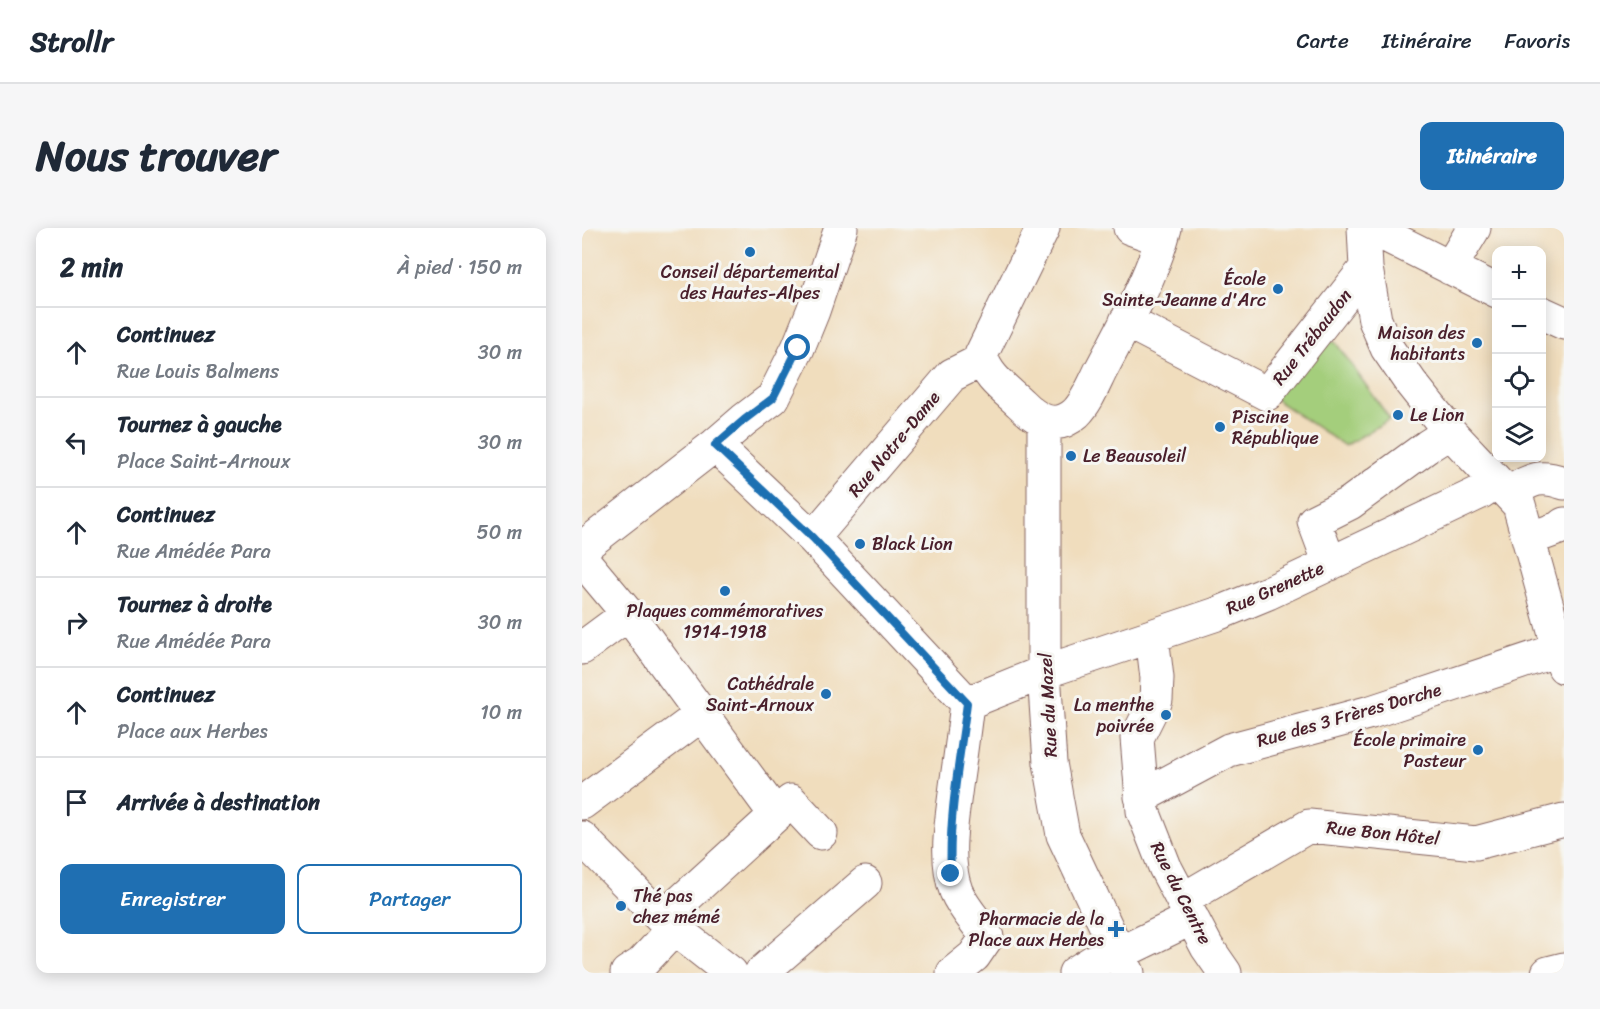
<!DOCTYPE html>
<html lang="fr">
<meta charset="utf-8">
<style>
body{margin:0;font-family:Sriracha,sans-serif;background:#f6f6f7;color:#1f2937}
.controls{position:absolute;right:18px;top:18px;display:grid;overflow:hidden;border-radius:12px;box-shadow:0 3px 15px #0003}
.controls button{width:54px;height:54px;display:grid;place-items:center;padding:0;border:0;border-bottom:2px solid #e0e1e3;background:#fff;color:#1f2937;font:30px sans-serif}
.stop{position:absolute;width:18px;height:18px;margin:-14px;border:4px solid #1f6fb2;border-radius:50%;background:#fff}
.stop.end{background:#1f6fb2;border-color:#fff;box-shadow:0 2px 6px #0008}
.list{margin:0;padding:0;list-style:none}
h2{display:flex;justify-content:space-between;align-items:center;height:78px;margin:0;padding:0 24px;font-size:26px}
h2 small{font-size:20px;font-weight:400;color:#747a83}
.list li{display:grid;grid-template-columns:39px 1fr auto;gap:18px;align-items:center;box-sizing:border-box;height:90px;padding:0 24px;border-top:2px solid #e0e1e3}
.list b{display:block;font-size:22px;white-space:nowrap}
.list p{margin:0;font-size:20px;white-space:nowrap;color:#747a83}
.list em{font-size:20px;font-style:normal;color:#747a83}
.actions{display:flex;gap:12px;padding:18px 24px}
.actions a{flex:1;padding:14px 0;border:2px solid #1f6fb2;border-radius:12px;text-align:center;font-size:21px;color:#1f6fb2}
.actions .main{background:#1f6fb2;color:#fff}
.icon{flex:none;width:33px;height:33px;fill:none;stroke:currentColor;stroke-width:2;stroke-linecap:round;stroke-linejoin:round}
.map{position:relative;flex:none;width:982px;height:745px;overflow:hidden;border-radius:12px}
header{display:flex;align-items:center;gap:36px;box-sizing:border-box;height:84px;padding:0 30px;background:#fff;border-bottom:2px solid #e0e1e3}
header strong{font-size:28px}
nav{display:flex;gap:33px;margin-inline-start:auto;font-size:21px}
.intro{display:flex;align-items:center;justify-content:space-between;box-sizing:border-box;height:144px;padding:0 36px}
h1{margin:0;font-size:42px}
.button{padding:15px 27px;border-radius:12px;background:#1f6fb2;color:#fff;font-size:21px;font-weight:700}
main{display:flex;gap:36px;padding:0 36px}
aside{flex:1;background:#fff;border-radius:12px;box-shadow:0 3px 15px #0003}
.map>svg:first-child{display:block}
.green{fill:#a4ce7b;stroke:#777653;stroke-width:1.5}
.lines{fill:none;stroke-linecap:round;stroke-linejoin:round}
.minor-casing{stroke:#84625e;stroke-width:35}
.minor{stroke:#fff;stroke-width:33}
.route{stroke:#1f6fb2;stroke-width:8}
.poi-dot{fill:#1f6fb2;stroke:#f6f6f2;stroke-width:2}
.labels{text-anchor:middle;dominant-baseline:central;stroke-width:6;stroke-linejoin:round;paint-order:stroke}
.poi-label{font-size:18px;fill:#4a1f2b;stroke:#f6f6f2;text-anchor:end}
.street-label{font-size:18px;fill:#4a1f2b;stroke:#f6f6f2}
</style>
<header>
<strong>Strollr</strong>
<nav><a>Carte</a><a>Itinéraire</a><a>Favoris</a></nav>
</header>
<div class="intro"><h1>Nous trouver</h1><a class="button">Itinéraire</a></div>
<main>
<aside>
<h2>2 min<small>À pied · 150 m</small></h2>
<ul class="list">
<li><svg class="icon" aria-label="ahead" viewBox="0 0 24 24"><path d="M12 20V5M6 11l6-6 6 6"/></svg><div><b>Continuez</b><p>Rue Louis Balmens</p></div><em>30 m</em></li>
<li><svg class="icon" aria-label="left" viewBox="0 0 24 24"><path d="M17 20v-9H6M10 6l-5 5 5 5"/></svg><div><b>Tournez à gauche</b><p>Place Saint-Arnoux</p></div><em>30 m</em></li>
<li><svg class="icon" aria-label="ahead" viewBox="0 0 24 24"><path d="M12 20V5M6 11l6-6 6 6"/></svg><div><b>Continuez</b><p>Rue Amédée Para</p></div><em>50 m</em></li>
<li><svg class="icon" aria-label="right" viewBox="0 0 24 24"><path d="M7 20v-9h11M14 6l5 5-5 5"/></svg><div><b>Tournez à droite</b><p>Rue Amédée Para</p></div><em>30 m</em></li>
<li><svg class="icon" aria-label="ahead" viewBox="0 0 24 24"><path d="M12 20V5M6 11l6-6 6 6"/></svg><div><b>Continuez</b><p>Place aux Herbes</p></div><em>10 m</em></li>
<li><svg class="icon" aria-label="arrive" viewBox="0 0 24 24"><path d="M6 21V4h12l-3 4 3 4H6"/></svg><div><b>Arrivée à destination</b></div></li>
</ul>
<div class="actions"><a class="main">Enregistrer</a><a>Partager</a></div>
</aside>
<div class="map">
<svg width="982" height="745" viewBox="0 0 982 745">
<rect width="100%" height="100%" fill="#f6f6f2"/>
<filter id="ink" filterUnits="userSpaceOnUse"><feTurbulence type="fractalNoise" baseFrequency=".0167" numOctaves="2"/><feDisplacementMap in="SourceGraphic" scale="12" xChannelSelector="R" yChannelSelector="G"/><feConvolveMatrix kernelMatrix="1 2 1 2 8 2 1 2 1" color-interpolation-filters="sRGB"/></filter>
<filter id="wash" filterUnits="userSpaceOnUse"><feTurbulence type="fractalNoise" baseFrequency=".008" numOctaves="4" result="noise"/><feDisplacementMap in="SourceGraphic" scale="24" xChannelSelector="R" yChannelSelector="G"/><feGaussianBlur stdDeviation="1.35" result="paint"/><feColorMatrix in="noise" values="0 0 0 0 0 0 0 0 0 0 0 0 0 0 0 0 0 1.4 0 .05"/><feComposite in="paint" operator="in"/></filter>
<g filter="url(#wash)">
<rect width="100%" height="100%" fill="#f0ddbd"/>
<path class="green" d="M740,109L754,115L808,191L763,218L690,169Z"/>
</g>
<g filter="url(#ink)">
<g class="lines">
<defs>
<path id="minor" d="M461,0L399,127C404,148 423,161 438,175C454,191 473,204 494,185C505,174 512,156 519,142C543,96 570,49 583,0
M548,0L562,5L578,0
M782,0L784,40L793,92L805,120L829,155L868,204L937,277L982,439
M789,0L915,63
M868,40L892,0
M960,85L982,95
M544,93L685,166L784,40
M462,194V444L468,535L481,607L546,745
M133,217L231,310L385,475
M927,265C949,252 956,246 982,255
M231,310L370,147L400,132
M947,311L977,300L982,296
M0,320L133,217L162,192L191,170L216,120L231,83L259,0
M0,331L46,386L194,587
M748,336L732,293L768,275L846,218L868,204
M570,408L575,450L574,472L555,510L561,583L583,639L625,719L643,745
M0,420L46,386
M385,475L462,444L635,386L686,365L899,264L914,254
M559,569L647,522L789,484L982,420
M0,575L119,487
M0,610L80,691L149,745
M600,672L727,598L894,615L982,592
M80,691L209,573L239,605
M45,745L59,736L92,701
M179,745L283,655
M371,745L392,728L405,709C395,694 381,680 374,663C362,630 370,591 374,558C378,530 382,502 385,475
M493,745L512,733L536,726L610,690
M966,745L982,741"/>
</defs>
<use href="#minor" class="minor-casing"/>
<use href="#minor" class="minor"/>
</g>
</g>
<g class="lines" filter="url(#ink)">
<path class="route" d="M216,120L191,170L162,192L133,217L231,310L385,475C378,531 366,589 369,646"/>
</g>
<g class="poi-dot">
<circle cx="168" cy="24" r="6"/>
<circle cx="696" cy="61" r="6"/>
<circle cx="895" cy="115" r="6"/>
<circle cx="816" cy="187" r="6"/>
<circle cx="638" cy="199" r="6"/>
<circle cx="489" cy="228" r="6"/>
<circle cx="278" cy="316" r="6"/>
<circle cx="143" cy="363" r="6"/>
<circle cx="244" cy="466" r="6"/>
<circle cx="584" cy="487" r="6"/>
<circle cx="896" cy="522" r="6"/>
<circle cx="39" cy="678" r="6"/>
<path d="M531 692h6v6h6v6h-6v6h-6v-6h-6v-6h6z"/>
</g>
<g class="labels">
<g class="poi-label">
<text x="168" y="44" text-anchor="middle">Conseil départemental<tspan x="168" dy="21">des Hautes-Alpes</tspan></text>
<text x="684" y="51">École<tspan x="684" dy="21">Sainte-Jeanne d'Arc</tspan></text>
<text x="883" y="105">Maison des<tspan x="883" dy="21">habitants</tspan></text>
<text x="828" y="187" text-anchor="start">Le Lion</text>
<text x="650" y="189" text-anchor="start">Piscine<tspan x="650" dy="21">République</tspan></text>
<text x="501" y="228" text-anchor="start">Le Beausoleil</text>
<text x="290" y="316" text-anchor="start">Black Lion</text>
<text x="143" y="383" text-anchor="middle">Plaques commémoratives<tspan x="143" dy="21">1914-1918</tspan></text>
<text x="232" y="456">Cathédrale<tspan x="232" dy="21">Saint-Arnoux</tspan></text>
<text x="572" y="477">La menthe<tspan x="572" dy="21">poivrée</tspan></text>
<text x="884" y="512">École primaire<tspan x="884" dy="21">Pasteur</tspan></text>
<text x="51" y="668" text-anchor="start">Thé pas<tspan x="51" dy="21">chez mémé</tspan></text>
<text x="522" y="691">Pharmacie de la<tspan x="522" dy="21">Place aux Herbes</tspan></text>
</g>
<g class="street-label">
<text transform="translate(730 109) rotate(-52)">Rue Trébaudon</text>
<text transform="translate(312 216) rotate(-50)">Rue Notre-Dame</text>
<text transform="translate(693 360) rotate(-24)">Rue Grenette</text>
<text transform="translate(466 477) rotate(-93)">Rue du Mazel</text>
<text transform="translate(767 487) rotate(-16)">Rue des 3 Frères Dorche</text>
<text transform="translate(801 605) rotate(6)">Rue Bon Hôtel</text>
<text transform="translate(599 665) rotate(63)">Rue du Centre</text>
</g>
</g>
</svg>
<div class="controls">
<button>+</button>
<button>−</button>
<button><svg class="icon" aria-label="locate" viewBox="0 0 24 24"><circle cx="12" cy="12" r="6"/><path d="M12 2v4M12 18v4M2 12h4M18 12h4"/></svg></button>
<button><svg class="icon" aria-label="layers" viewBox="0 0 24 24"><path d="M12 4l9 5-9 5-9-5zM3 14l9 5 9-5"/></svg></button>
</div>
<div class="stop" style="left:216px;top:120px"></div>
<div class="stop end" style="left:369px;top:646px"></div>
</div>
</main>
